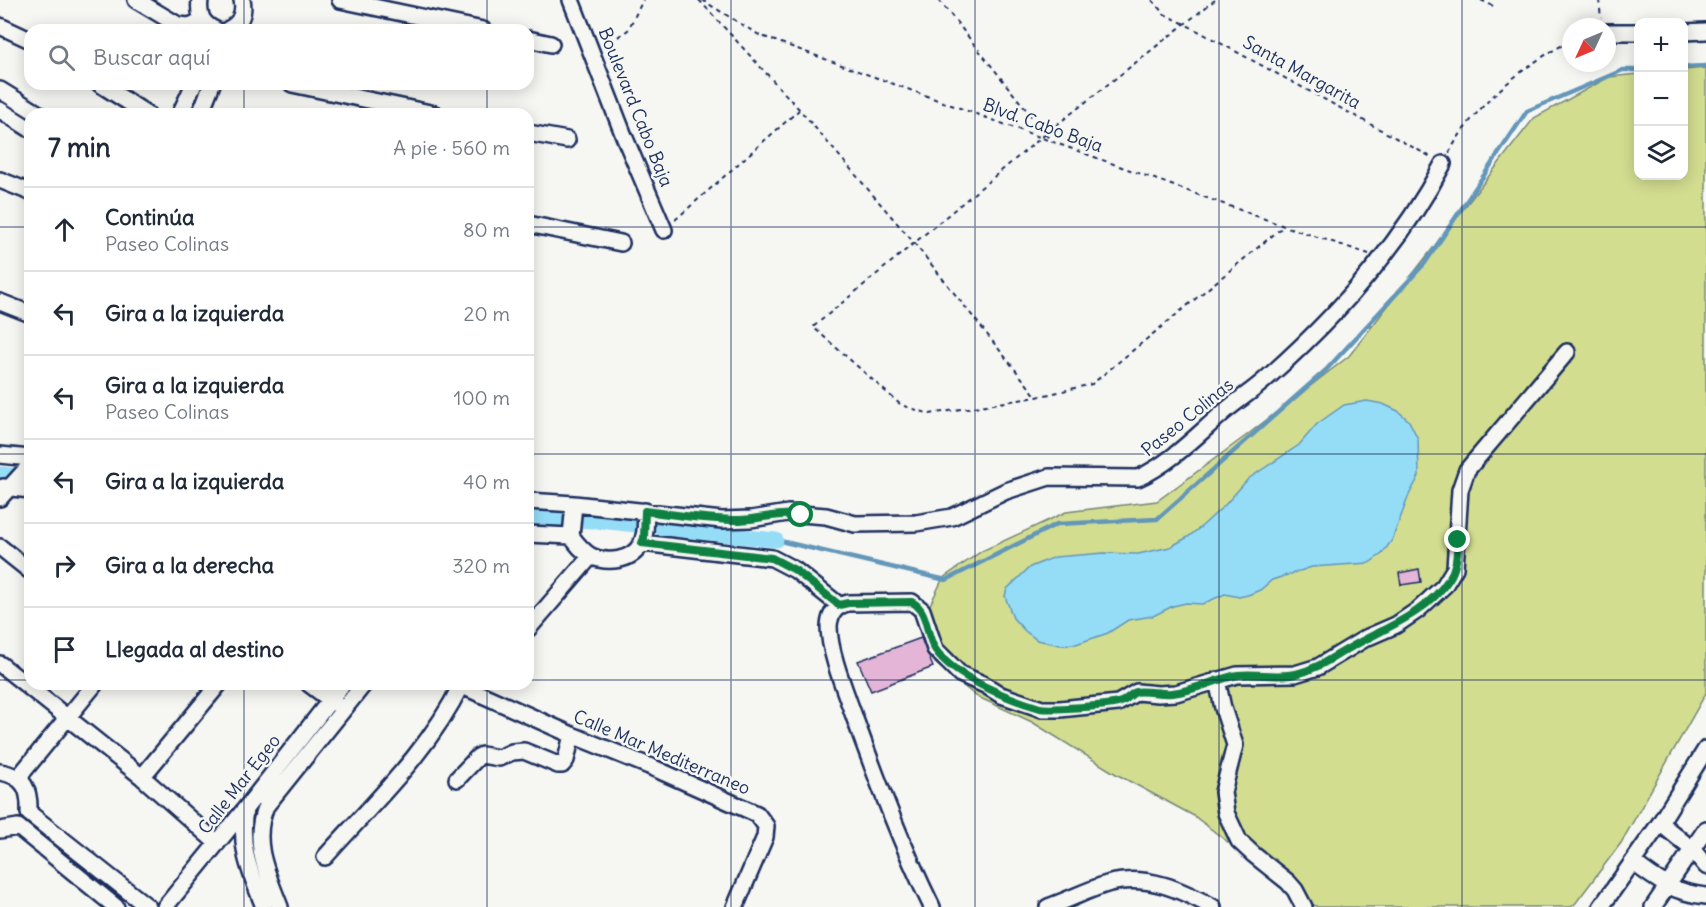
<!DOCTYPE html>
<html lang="es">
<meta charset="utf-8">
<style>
body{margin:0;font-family:Delius,sans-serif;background:#f6f6f7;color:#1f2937}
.controls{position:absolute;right:18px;top:18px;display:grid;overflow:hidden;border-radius:12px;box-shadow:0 3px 15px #0003}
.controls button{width:54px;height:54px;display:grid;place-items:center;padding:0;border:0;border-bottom:2px solid #e0e1e3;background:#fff;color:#1f2937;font:30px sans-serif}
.compass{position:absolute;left:1562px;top:18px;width:54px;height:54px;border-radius:50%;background:#fff;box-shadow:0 3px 15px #0003;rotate:226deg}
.stop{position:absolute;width:18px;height:18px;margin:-14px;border:4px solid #0b8043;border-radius:50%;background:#fff}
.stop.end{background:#0b8043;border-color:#fff;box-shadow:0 2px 6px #0008}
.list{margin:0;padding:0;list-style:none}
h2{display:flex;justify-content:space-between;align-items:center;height:78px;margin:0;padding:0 24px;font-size:26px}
h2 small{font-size:20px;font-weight:400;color:#747a83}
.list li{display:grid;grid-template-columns:39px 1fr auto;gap:18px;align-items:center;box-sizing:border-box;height:84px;padding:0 24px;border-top:2px solid #e0e1e3}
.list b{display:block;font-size:22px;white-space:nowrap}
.list p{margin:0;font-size:20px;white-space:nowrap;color:#747a83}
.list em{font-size:20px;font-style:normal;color:#747a83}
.icon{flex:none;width:33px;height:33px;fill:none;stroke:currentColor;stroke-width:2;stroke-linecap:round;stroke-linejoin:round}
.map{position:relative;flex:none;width:1706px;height:907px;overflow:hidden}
.search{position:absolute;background:#fff;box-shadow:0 3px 15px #0003;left:24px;top:24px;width:510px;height:66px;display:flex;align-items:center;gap:15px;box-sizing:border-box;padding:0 21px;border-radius:18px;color:#747a83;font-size:22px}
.panel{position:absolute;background:#fff;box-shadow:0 3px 15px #0003;left:24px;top:108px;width:510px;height:582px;border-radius:18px}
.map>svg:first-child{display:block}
.green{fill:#d2dd90;stroke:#768677;stroke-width:1.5}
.water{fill:#95dcf7;stroke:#6497ba;stroke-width:1.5}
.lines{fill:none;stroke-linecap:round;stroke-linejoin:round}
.stream{stroke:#6497ba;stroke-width:4.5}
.canal{stroke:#95dcf7;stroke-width:15}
.building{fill:#e4b5d7;stroke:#1b2f5e;stroke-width:1.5}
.minor-casing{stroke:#1b2f5e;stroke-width:20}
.path{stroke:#1b2f5e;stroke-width:2;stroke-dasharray:4.5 4.5;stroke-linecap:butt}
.minor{stroke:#f6f6f2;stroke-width:15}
.route{stroke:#0b8043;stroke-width:8}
.grid{fill:none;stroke:#1b2f5e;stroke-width:1.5;stroke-opacity:0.55}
.labels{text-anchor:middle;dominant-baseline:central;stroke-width:5;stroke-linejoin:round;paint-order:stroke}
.street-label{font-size:18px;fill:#1b2f5e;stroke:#f6f6f2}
</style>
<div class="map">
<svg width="1706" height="907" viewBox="0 0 1706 907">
<rect width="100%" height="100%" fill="#f6f6f2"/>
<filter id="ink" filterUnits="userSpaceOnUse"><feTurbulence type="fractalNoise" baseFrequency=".0167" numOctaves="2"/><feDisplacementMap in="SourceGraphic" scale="12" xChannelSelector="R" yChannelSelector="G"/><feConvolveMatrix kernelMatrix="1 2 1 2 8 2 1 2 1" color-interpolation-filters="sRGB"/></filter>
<g filter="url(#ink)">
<path class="green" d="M1706,68V693L1621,843L1575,904L1571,907H1318L1285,891L1238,850L1194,816L1116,774L1032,722L976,696L935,663L923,629L928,609L943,578L982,551L1066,512L1157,501L1247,435L1349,356L1534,118L1609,77L1638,74V176H1684V70Z"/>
<path class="water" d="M1367,401L1383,404L1398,411L1409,421L1418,439L1419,476L1409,495L1392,540L1382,554L1369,563L1312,567L1272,580L1260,590L1248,595L1239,597L1225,594L1202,604L1186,603L1173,606L1153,616L1128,620L1108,633L1076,644L1060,645L1037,640L1025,631L1013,618L1005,596L1007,589L1030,567L1055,557L1104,553L1138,554L1170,547L1188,537L1202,526L1225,505L1248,479L1299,445L1317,424L1344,405Z"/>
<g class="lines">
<path class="stream" d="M1684,67L1706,66
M776,540L946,580L1057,524L1157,519L1326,370L1425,263L1527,111L1623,70H1638"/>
<path class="canal" d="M0,474L30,477
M528,517L609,522L776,540"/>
</g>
<path class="building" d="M1419,569L1421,582L1401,585L1399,573Z
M921,638L933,667L871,691L858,661Z"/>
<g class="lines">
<defs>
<path id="minor" d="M136,0L178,25L189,26L202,21
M200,0C198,15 202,24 216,30
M340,0L483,30
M571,0L624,136L664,230
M0,26L30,40
M227,30C240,24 245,14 242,0
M1607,32H1638
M1684,32L1706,31
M528,39L551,44
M100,84L147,114
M292,84L435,114
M0,90L39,114
M0,110L30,129
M180,114L194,84
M200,114L212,84
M528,133L567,140
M0,180L30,192
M528,224L621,243
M0,302L28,313
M0,455L30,458
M3,487L30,490
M0,498L30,465
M528,501L574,504L722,520L751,519L788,513L826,516L855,524L916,523L952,517L1006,491L1049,477L1138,478C1171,463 1197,435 1224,412C1238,400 1254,390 1267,378C1336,317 1400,246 1443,164
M528,534L571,536C577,544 582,551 591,556C607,564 632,561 641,544C646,535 646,521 645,511
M571,536L574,504
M642,543L772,558L795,570L839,605
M0,547L30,571
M528,629L591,556
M0,664L142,777L217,843
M1217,680L1223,708L1235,745L1223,792L1226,813L1239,841L1254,855L1288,882L1295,890L1304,907
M309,684L336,704
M458,684L572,735L649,766L757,814L766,826L765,837L735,907
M0,772C25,776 30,790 29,813
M142,777L219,684
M18,778L95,684
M457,779L478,757L482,755L499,758L512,752L524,751L558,765H562L566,760L572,735
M245,809C239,849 250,871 264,907
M29,813L148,907
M1660,823L1693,850L1706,866
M18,827L116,907
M0,830L18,827
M325,857C373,803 429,751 461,685
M1633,862C1657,881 1675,893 1706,896
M165,907L245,809L343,684
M280,907C267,873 251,842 266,806L364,684
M932,907C902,846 878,782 855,719C846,693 829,653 829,626C830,613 836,606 848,603L912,602L922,610L935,649L960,674L985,685L1001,695L1042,709H1060L1118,703L1137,692L1158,694L1176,693L1237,675L1295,674L1318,667L1366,638L1396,625L1418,610L1444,586L1455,568L1460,490L1467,470L1567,352
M1048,907C1069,900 1089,889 1110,883C1148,874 1181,890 1213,907
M1601,907L1660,823L1706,749
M1653,907L1706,829"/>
</defs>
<use href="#minor" class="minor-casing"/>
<path class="path" d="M699,0L799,109L915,244L1037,397
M702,0L759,35L1284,226L1369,254
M939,0L1051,141
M1152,0L1164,14L1185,24L1431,157
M1215,0L1054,127L813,327L901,405L930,414L1037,397L1092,384L1284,226
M1481,0L1493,6
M1599,0L1601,18
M603,47L628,30L643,0
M1449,153C1473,107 1525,63 1571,41
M675,220L799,110"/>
<use href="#minor" class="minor"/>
</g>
</g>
<g class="lines" filter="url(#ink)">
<path class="route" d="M801,515C780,512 761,519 740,520C708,520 677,515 645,511L644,538L642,543L772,558L795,570L839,605L848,603L912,602C929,611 925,634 935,649C953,677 1009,699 1040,708C1049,710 1112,706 1121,702C1127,700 1130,694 1136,692C1142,690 1162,694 1172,693C1195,691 1215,679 1238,675C1257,673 1277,678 1296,674C1318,669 1334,656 1353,646C1387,627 1427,613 1449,579C1457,567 1457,554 1458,540"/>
</g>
<path class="grid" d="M244,0V30M487,0V30M731,0V907M975,0V907M1219,0V907M1462,0V907M244,84V114M487,84V114M0,227H30M528,227H1706M0,454H30M528,454H1706M0,680H30M528,680H1706M244,684V907M487,684V907"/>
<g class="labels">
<g class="street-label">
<text transform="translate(1302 72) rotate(29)">Santa Margarita</text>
<text transform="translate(636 107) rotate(68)">Boulevard Cabo Baja</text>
<text transform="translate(1043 125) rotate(20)">Blvd. Cabo Baja</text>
<text transform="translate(1187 417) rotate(-39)">Paseo Colinas</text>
<text transform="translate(662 752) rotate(23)">Calle Mar Mediterraneo</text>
<text transform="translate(239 784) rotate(-52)">Calle Mar Egeo</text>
</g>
</g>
</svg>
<div class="controls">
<button>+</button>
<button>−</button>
<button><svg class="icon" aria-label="layers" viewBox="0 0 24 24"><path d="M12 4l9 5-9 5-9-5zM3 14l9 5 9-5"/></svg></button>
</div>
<svg class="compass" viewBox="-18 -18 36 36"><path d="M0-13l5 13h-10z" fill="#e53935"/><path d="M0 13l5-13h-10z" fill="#747a83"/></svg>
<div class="stop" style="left:801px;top:515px"></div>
<div class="stop end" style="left:1458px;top:540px"></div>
<div class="search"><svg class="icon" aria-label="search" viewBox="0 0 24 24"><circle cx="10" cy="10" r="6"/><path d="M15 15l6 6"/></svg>Buscar aquí</div>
<section class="panel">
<h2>7 min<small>A pie · 560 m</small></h2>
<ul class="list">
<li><svg class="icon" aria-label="ahead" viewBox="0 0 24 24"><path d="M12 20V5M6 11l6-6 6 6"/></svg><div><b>Continúa</b><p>Paseo Colinas</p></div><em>80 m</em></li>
<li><svg class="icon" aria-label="left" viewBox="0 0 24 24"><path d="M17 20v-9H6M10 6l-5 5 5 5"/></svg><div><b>Gira a la izquierda</b></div><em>20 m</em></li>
<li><svg class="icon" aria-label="left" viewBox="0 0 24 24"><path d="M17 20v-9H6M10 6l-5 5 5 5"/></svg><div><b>Gira a la izquierda</b><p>Paseo Colinas</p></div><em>100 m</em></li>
<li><svg class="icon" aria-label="left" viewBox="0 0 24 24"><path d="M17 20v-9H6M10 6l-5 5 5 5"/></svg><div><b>Gira a la izquierda</b></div><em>40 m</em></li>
<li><svg class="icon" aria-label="right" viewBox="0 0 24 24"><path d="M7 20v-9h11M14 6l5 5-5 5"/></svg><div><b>Gira a la derecha</b></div><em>320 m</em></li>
<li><svg class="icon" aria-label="arrive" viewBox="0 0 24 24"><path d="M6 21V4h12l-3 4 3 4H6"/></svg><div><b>Llegada al destino</b></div></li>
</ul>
</section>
</div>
